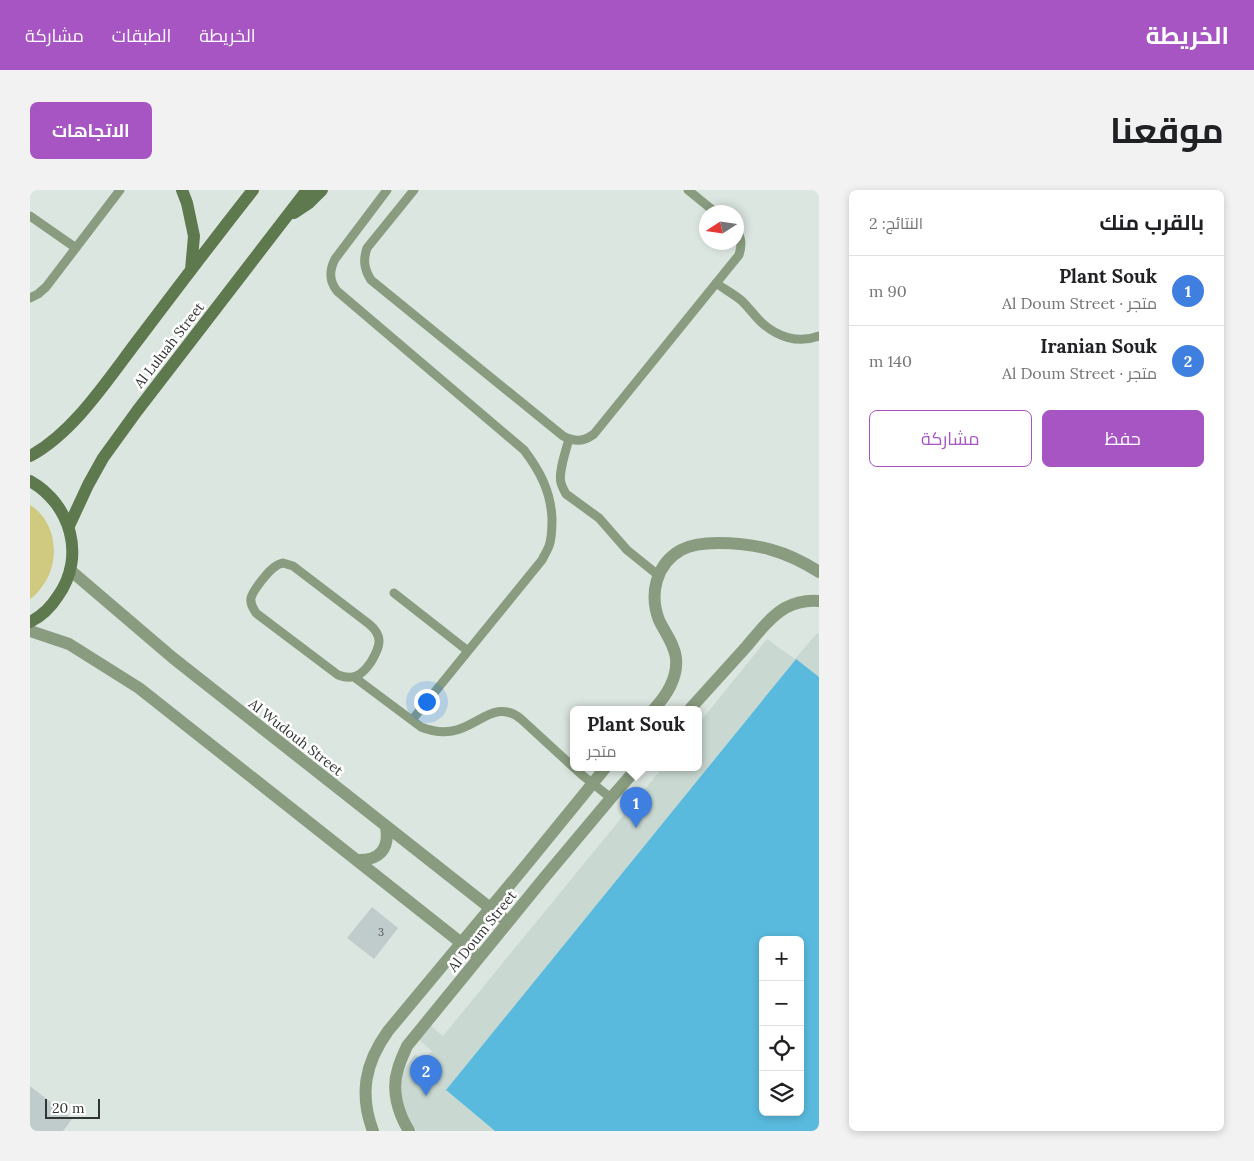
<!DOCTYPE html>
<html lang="ar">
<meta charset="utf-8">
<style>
body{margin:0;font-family:Lora,Cairo,serif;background:#f2f2f2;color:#202124;direction:rtl}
.controls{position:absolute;right:15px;bottom:15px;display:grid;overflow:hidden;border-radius:8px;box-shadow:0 2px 8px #0003}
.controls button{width:45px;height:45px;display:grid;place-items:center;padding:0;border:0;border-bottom:1px solid #e0e0e0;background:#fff;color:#202124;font:25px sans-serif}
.compass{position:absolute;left:669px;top:15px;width:45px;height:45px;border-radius:50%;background:#fff;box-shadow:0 2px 8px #0003;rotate:258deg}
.scale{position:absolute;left:15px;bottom:12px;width:55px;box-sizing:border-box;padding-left:5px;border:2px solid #313533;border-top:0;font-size:14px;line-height:18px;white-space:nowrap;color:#313533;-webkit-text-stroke:4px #fff;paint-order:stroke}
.you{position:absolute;left:396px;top:511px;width:18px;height:18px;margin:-12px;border:4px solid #fff;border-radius:50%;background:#1a73e8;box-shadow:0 0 0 8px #1a73e833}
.badge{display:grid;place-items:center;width:32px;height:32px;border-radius:50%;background:#a855c4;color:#fff;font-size:16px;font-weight:700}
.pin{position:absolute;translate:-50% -41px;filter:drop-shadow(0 1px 2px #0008)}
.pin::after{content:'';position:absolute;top:26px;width:18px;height:15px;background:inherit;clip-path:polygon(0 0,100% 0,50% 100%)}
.popup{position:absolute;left:540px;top:516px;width:132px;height:65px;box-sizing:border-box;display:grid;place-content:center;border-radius:8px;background:#fff;filter:drop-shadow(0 1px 4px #0005);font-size:16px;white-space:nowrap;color:#757577}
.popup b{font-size:19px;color:#202124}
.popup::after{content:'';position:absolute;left:50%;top:100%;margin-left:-10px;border:10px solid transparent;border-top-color:#fff}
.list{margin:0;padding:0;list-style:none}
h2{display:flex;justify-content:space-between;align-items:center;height:65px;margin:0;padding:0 20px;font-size:21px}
h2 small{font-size:16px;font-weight:400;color:#757577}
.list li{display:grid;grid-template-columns:32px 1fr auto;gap:15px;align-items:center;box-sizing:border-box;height:70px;padding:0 20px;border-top:1px solid #e0e0e0}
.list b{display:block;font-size:19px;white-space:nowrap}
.list p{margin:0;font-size:16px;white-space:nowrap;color:#757577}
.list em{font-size:16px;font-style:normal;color:#757577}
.actions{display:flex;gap:10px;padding:15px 20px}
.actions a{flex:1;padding:11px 0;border:1px solid #a855c4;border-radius:8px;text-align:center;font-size:18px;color:#a855c4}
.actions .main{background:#a855c4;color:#fff}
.icon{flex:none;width:28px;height:28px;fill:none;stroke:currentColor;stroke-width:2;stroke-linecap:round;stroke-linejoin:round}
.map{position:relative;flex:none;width:789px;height:941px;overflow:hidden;direction:ltr;border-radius:8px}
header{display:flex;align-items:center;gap:30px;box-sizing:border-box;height:70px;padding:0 25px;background:#a855c4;color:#fff}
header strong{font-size:24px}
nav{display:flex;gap:28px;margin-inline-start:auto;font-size:18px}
.intro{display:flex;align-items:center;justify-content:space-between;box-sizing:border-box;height:120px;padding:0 30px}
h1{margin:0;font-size:35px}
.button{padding:12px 22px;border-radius:8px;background:#a855c4;color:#fff;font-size:18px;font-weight:700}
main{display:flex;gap:30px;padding:0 30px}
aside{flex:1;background:#fff;border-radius:8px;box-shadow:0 2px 8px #0003}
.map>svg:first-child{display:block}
.built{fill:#c9d9d1}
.green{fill:#d0ca81}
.water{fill:#5abade;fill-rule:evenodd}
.building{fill:#c0cbcb}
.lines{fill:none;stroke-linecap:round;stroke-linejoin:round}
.lane{stroke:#899c7f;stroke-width:9}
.street{stroke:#899c7f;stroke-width:12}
.secondary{stroke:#5e794e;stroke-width:12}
.labels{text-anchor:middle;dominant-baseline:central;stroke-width:5;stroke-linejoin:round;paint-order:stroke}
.number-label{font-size:11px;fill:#555a59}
.street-label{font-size:14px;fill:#313533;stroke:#fff}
</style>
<header>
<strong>الخريطة</strong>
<nav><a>الخريطة</a><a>الطبقات</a><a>مشاركة</a></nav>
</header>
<div class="intro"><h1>موقعنا</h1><a class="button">الاتجاهات</a></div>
<main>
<aside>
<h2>بالقرب منك<small>النتائج: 2</small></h2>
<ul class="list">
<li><span class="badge" style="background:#3f7fe0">1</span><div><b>Plant Souk</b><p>متجر · Al Doum Street</p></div><em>90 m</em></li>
<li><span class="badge" style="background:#3f7fe0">2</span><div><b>Iranian Souk</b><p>متجر · Al Doum Street</p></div><em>140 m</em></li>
</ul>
<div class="actions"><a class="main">حفظ</a><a>مشاركة</a></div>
</aside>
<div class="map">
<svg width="789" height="941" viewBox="0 0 789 941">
<rect width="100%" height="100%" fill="#dce6e1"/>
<path class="built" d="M787,443L789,445V487L765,470L416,900L465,941H387L372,924L370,897L372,887L376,877L382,868L385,864L393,870L402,861L388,849L400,835L413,846L633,577H668L669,533L737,449L765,469Z"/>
<path class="green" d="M0,315C28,332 31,374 11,398C8,402 5,406 0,409Z"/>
<path class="water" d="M766,469L789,487V941H465L416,900ZM733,750H770V922H733Z"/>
<path class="building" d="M342,717L368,738L344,769L317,748Z
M0,896L42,929L33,941H0Z"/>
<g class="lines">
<path class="lane" d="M357,0L305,69C299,81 299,91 307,101L494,260C510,281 521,302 522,329C522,337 522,348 519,356C517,361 514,366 512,370L382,530
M384,0L337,58C333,70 334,79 341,90L533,246C545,252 553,252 564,244L709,65C712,55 712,48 706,40
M658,0L685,22
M0,26L46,58
M686,93C694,99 704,104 712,111C719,118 724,125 731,132C747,147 768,154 789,146
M0,108L8,104L16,97L90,0
M539,249C536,260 528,283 531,293C532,297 534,300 536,304L569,328L597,360L628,385
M253,373L263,376L339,434C354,446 350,457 341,472C332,485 324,491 308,485L226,423C223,418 220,414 221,408C223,400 239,380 246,376C249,374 250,374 253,373Z
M364,403L438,461
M324,487L391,537C401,541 411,543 422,541C448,537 465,508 491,529L552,585L581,608"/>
<path class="street" d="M40,380L143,468L478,732
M0,441L39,454L109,498L449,767
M624,519C637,505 648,488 646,468C644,453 635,443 629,430C619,404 626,374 651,360C662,354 676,353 688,353C726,353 757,361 789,382
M660,519C679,498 698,477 717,456C728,443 740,427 755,418C766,412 777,410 789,411
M327,670C349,671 360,659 356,637
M343,941C329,904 335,873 358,841L497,674L576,577
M379,941C368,923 361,900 368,879C370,871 374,863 377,856L514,688L581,608L608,577"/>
<path class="secondary" d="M152,0L157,13L164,46L161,80
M264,23L279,13L292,0
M0,266C45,242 80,186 111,146C148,97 185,48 223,0
M0,291C41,314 56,367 28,406C21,417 12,426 0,432
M39,336L58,295L73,268L107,221L277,0"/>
</g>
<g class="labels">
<g class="number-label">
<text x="351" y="742">3</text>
</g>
<g class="street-label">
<text transform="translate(139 155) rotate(-52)">Al Luluah Street</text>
<text transform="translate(266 547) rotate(38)">Al Wudouh Street</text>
<text transform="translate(452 741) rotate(-51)">Al Doum Street</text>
</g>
</g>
</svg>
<div class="controls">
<button>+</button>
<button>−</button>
<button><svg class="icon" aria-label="locate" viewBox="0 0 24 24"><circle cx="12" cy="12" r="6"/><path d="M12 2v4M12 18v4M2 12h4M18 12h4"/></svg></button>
<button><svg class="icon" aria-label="layers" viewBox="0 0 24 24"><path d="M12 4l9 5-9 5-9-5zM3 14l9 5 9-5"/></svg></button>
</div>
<svg class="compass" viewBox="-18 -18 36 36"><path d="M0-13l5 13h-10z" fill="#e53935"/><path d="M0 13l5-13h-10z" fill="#757577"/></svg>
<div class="scale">20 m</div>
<div class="you"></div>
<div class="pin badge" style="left:606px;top:638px;background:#3f7fe0">1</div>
<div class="popup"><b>Plant Souk</b>متجر</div>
<div class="pin badge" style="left:396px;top:906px;background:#3f7fe0">2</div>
</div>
</main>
